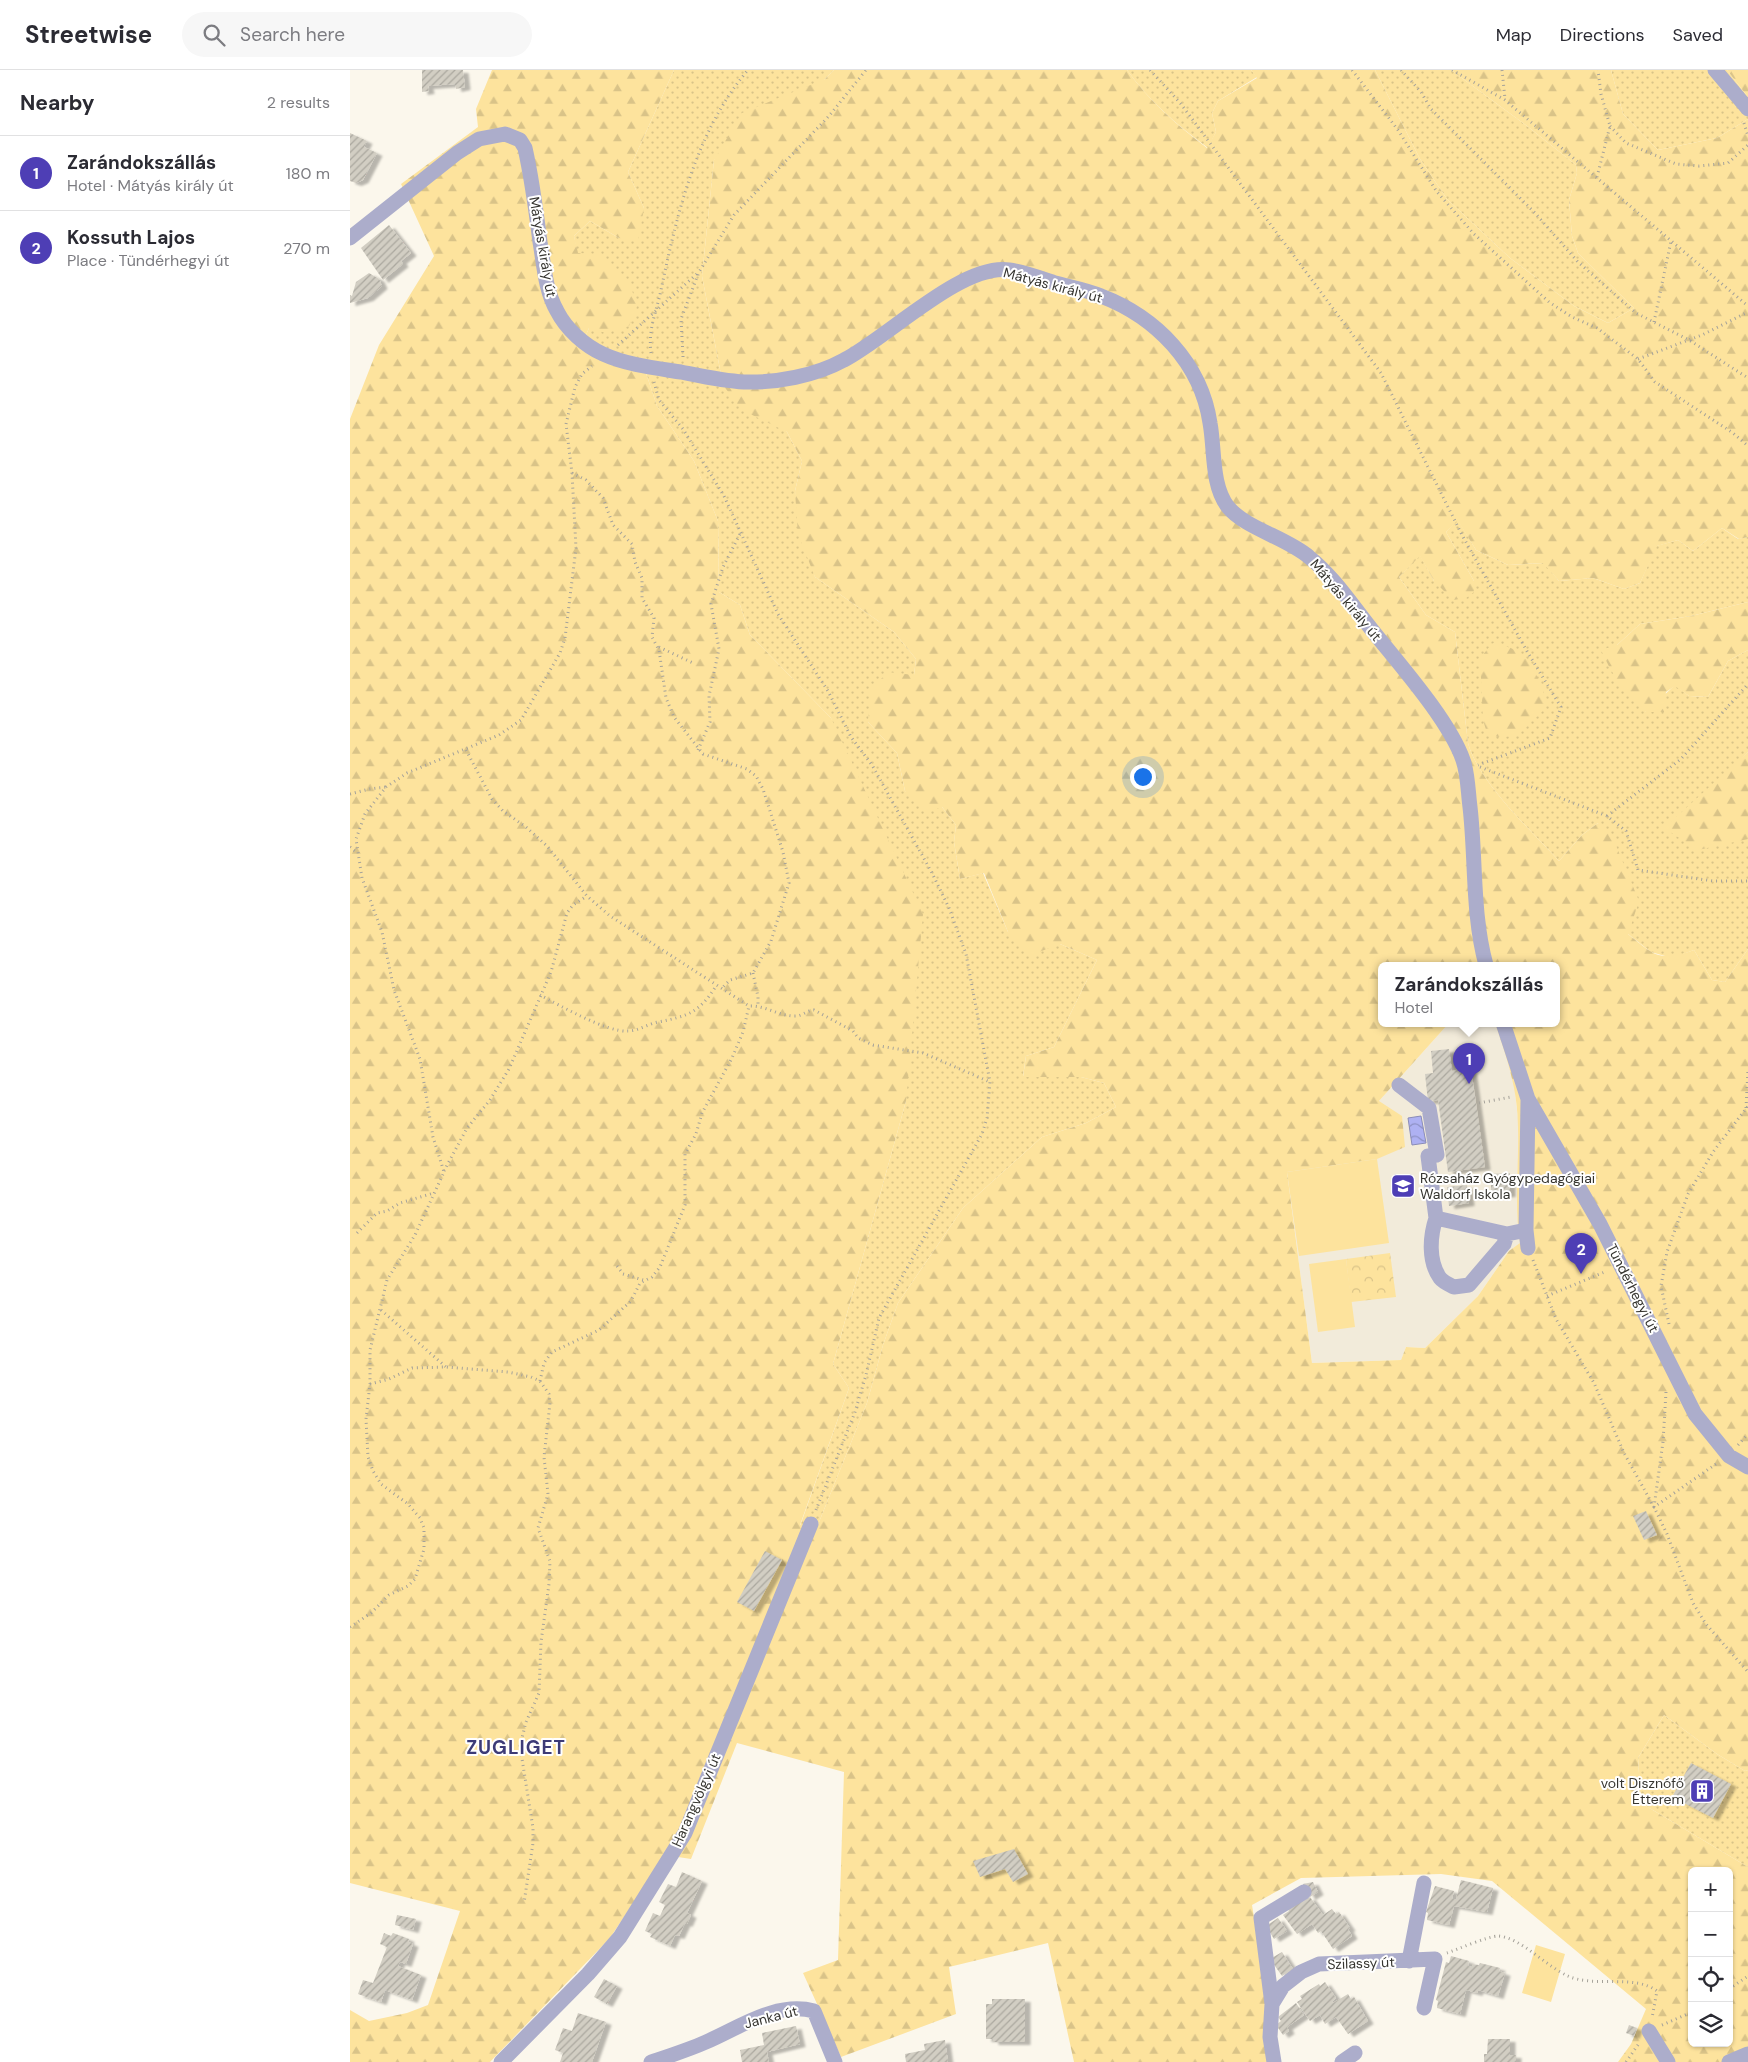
<!DOCTYPE html>
<meta charset="utf-8">
<style>
body{margin:0;font-family:"DM Sans",sans-serif;background:#f7f7f7;color:#2b2b33}
.controls{position:absolute;right:15px;bottom:15px;display:grid;overflow:hidden;border-radius:8px;box-shadow:0 1px 4px #0004}
.controls button{width:45px;height:45px;display:grid;place-items:center;padding:0;border:0;border-bottom:1px solid #e1e1e2;background:#fff;color:#2b2b33;font:25px sans-serif}
.you{position:absolute;left:792px;top:706px;width:18px;height:18px;margin:-12px;border:4px solid #fff;border-radius:50%;background:#1a73e8;box-shadow:0 0 0 8px #1a73e833}
.badge{display:grid;place-items:center;width:32px;height:32px;border-radius:50%;background:#4e3eb5;color:#fff;font-size:16px;font-weight:700}
.pin{position:absolute;translate:-50% -41px;filter:drop-shadow(0 1px 2px #0008)}
.pin::after{content:'';position:absolute;top:26px;width:18px;height:15px;background:inherit;clip-path:polygon(0 0,100% 0,50% 100%)}
.popup{position:absolute;left:1028px;top:892px;width:182px;height:65px;box-sizing:border-box;display:grid;place-content:center;border-radius:8px;background:#fff;filter:drop-shadow(0 1px 4px #0005);font-size:16px;white-space:nowrap;color:#7c7c81}
.popup b{font-size:19px;color:#2b2b33}
.popup::after{content:'';position:absolute;left:50%;top:100%;margin-left:-10px;border:10px solid transparent;border-top-color:#fff}
.list{margin:0;padding:0;list-style:none}
h2{display:flex;justify-content:space-between;align-items:center;height:65px;margin:0;padding:0 20px;font-size:21px}
h2 small{font-size:16px;font-weight:400;color:#7c7c81}
.list li{display:grid;grid-template-columns:32px 1fr auto;gap:15px;align-items:center;box-sizing:border-box;height:75px;padding:0 20px;border-top:1px solid #e1e1e2}
.list b{display:block;font-size:19px;white-space:nowrap}
.list p{margin:0;font-size:16px;white-space:nowrap;color:#7c7c81}
.list em{font-size:16px;font-style:normal;color:#7c7c81}
.icon{flex:none;width:28px;height:28px;fill:none;stroke:currentColor;stroke-width:2;stroke-linecap:round;stroke-linejoin:round}
.map{position:relative;flex:none;width:1398px;height:1992px;overflow:hidden}
header{display:flex;align-items:center;gap:30px;box-sizing:border-box;height:70px;padding:0 25px;background:#fff;border-bottom:1px solid #e1e1e2}
header strong{font-size:24px}
nav{display:flex;gap:28px;margin-inline-start:auto;font-size:18px}
.search{width:350px;height:45px;background:#f7f7f7;display:flex;align-items:center;gap:12px;box-sizing:border-box;padding:0 18px;border-radius:28px;color:#7c7c81;font-size:19px}
main{display:flex}
aside{flex:1;background:#fff}
.map>svg:first-child{display:block}
.built{fill:#f2ebda}
.grass{fill:url(#grass-dots)}
.forest{fill:url(#forest-firs);fill-rule:evenodd}
.park{fill:url(#park-crowns)}
.garden{fill:#fde39d}
.water{fill:url(#water-waves);stroke:#8a8cb8}
.building{fill:url(#building-hatch);filter:url(#shadow)}
.lines{fill:none;stroke-linecap:round;stroke-linejoin:round}
.path{stroke:#a5a29a;stroke-width:3;stroke-dasharray:1 4;stroke-linecap:butt}
.minor{stroke:#acadcb;stroke-width:15}
.labels{text-anchor:middle;dominant-baseline:central;stroke-width:4;stroke-linejoin:round;paint-order:stroke}
.street-label{font-size:14px;fill:#363530;stroke:#fff}
.poi-label{font-size:14px;fill:#363530;stroke:#fff;text-anchor:start}
.district-label{font-size:19px;font-weight:bold;letter-spacing:1px;fill:#3d3b77;stroke:#fff}
</style>
<header>
<strong>Streetwise</strong>
<div class="search"><svg class="icon" aria-label="search" viewBox="0 0 24 24"><circle cx="10" cy="10" r="6"/><path d="M15 15l6 6"/></svg>Search here</div>
<nav><a>Map</a><a>Directions</a><a>Saved</a></nav>
</header>
<main>
<aside>
<h2>Nearby<small>2 results</small></h2>
<ul class="list">
<li><span class="badge">1</span><div><b>Zarándokszállás</b><p>Hotel · Mátyás király út</p></div><em>180 m</em></li>
<li><span class="badge">2</span><div><b>Kossuth Lajos</b><p>Place · Tündérhegyi út</p></div><em>270 m</em></li>
</ul>
</aside>
<div class="map">
<svg width="1398" height="1992" viewBox="0 0 1398 1992">
<defs>
<pattern id="grass-dots" width="8" height="8" patternUnits="userSpaceOnUse" patternTransform="scale(1.25)"><rect width="8" height="8" fill="#fde39d"/><path d="M2 2h.1M6 6h.1" fill="none" stroke="#d9c388" stroke-width="1.8" stroke-linecap="round"/></pattern>
<pattern id="forest-firs" width="22" height="20" patternUnits="userSpaceOnUse" patternTransform="scale(1.25)"><rect width="22" height="20" fill="#fde39d"/><path d="M5 1l3.5 6h-7zM16 11l3.5 6h-7z" fill="#d9c388"/></pattern>
<pattern id="park-crowns" width="20" height="18" patternUnits="userSpaceOnUse" patternTransform="scale(1.25)"><rect width="20" height="18" fill="#fde39d"/><path d="M2 6a3 3 0 1 1 6 0M12 15a3 3 0 1 1 6 0" fill="none" stroke="#d9c388"/></pattern>
<pattern id="water-waves" width="16" height="10" patternUnits="userSpaceOnUse" patternTransform="scale(1.25)"><rect width="16" height="10" fill="#aeb1f2"/><path d="M0 5q4-4 8 0t8 0" fill="none" stroke="#8e91c4"/></pattern>
<pattern id="building-hatch" width="6" height="6" patternUnits="userSpaceOnUse" patternTransform="scale(1.25)"><rect width="6" height="6" fill="#d2cec3"/><path d="M-1 1l2-2M0 6l6-6M5 7l2-2" fill="none" stroke="#aba89f"/></pattern>
<filter id="shadow"><feDropShadow dx="5.5" dy="3" stdDeviation="1" flood-color="#0004"/></filter>
</defs>
<rect width="100%" height="100%" fill="#fbf7ec"/>
<path class="built" d="M1099,953H1145L1163,1004L1169,1057L1167,1130L1171,1173L1159,1181L1128,1226L1075,1278L1056,1277L1051,1290L962,1293L937,1102L1029,1031Z"/>
<path class="grass" d="M324,0H484L475,9L364,90L352,206L373,315L437,362L452,391L445,421L465,507L544,562L566,589L564,605L518,652L547,683L555,721L592,737L606,755L604,772L610,809L633,803L658,862L710,874L747,890L704,977L676,986L673,1006L731,1007L754,1013L766,1037L736,1053L692,1067L613,1138L548,1233L533,1275L517,1333L465,1462L450,1456L499,1318L483,1294L556,1031L481,648L400,565L390,535L369,522L368,451L344,391L307,336L296,303L254,289L236,265L239,258L224,166L240,151L269,168L294,138L278,102Z
M777,0H901L907,7L868,31L862,43L866,62L858,78C827,55 799,31 777,0Z
M1025,0H1101L1177,56L1226,95L1227,103L1219,130L1222,166L1228,183L1284,238L1258,253L1224,236L1160,188L1097,129L1070,89Z
M1261,0H1377L1398,27V49L1367,68L1308,80L1273,44Z
M1108,450L1126,480L1158,495L1194,493L1209,511L1243,508L1274,519L1290,513L1306,476L1328,470L1343,481L1372,458L1388,469L1398,467V532L1341,546L1290,554L1267,575L1296,642L1325,615L1339,626L1358,627L1378,591L1398,580V682L1392,688L1398,769V879L1375,912L1362,910L1344,880L1322,888L1301,882L1278,864L1248,753L1232,765L1209,791C1181,760 1129,713 1118,673L1105,562L1076,545L1049,507L1070,485L1084,511H1124L1096,462Z
M1314,1645L1367,1684L1395,1701L1398,1700V1797L1291,1733L1288,1688Z"/>
<path class="forest" d="M142,0H324L278,102L294,138L288,171L269,168L240,151L224,166L228,183L248,184L279,211L287,236L279,256L256,263L239,258L236,265L254,289L296,303L307,336L344,391L368,451L369,522L390,535L400,565L481,648L573,844L556,1031L483,1294L499,1318L450,1455L465,1462L517,1333L533,1275L548,1233L613,1138L692,1067L736,1053L766,1037L754,1013L731,1007H673L676,986L704,977L747,890L710,874L681,885L658,862L634,803L610,809L604,772L606,755L592,737L578,742L555,721L547,683L518,652L521,621L537,602L564,605L566,589L544,562L465,507L448,464L445,421L452,391L437,362L392,340L373,315L352,206L364,90L392,43L475,9L484,0H777C799,31 827,55 857,78L866,62L862,43L868,31L907,8L901,0H1025L1070,89L1097,129L1160,188L1224,236L1258,253L1284,238L1228,183L1222,166L1219,130L1227,103L1226,95L1177,56L1101,0H1261L1273,44L1308,80L1367,68L1398,49V467L1389,469L1372,458L1343,481L1328,470L1307,476L1290,513L1274,519L1243,508L1209,511L1193,493L1158,495L1126,480L1108,451L1096,462L1124,511V522L1116,528L1103,530L1084,511L1070,486L1049,507L1076,545L1105,562L1118,673C1129,713 1181,760 1209,791L1232,765L1248,753L1262,766L1289,831L1278,864C1305,886 1309,892 1344,880L1362,910L1375,912L1398,879V1700L1395,1701L1367,1684L1314,1645L1288,1688L1291,1733L1398,1797V1992H1268L1281,1974L1296,1939L1142,1811L1091,1804L951,1808L902,1835L918,1934L924,1992H724L698,1873L599,1897L606,1944L491,1987L453,1903L488,1890L494,1702L387,1673L341,1789L315,1785L260,1868L140,1992H0V1940L19,1951L57,1943L78,1935L110,1841L0,1813V349L29,275L84,186L51,114L128,57L126,39ZM1032,895H1206V953H1145C1157,988 1168,1020 1168,1058C1169,1096 1164,1135 1170,1173L1159,1181L1128,1226L1075,1278L1056,1277L1051,1290L962,1293L937,1102L1027,1089L1055,1077L1052,1046L1029,1031L1099,953H1032ZM1342,1801H1379V1973H1342Z
M1377,0H1398V27Z
M1398,532V580L1378,591L1358,627L1339,626L1325,616L1316,622L1314,642H1296C1275,624 1262,605 1251,580L1267,575L1290,554L1341,546Z
M1143,573C1155,576 1166,578 1175,587C1182,594 1197,623 1195,633C1194,642 1188,646 1181,651C1178,653 1177,657 1174,660C1162,667 1149,670 1137,663L1133,650L1130,588Z
M1398,682V769L1348,780L1314,758Z"/>
<path class="park" d="M1040,1183L1046,1227L1001,1232L996,1189Z"/>
<path class="garden" d="M1027,1089L1039,1173L949,1186L937,1102Z
M996,1189L1005,1257L968,1262L959,1194Z
M1186,1875L1215,1884L1201,1932L1172,1923Z"/>
<path class="water" d="M1071,1046L1076,1073L1062,1075L1058,1048Z"/>
<path class="building" d="M72,0H113L115,17L106,19L105,14L78,16L79,21L72,22Z
M0,63L17,71L14,77L27,83L13,110L6,113L0,111Z
M39,155L61,183L51,191L53,194L33,210L11,178Z
M19,203L29,209L32,216L18,228L0,233V225L2,226L6,212Z
M1099,979L1102,1001L1121,998L1135,1097L1098,1102L1088,1030L1078,1031L1075,1004L1083,1003L1081,981Z
M1160,1103V1124L1141,1125V1104Z
M1117,1115L1119,1133L1099,1136L1097,1117Z
M1296,1441L1307,1465L1294,1470L1283,1446Z
M415,1481L432,1490L404,1541L387,1532Z
M1341,1693L1381,1714L1363,1748L1322,1727Z
M664,1779L678,1804L663,1812L655,1799L630,1807L623,1791Z
M332,1802L352,1811L337,1843L341,1845L337,1854L335,1853L329,1866L325,1865L320,1876L300,1867L302,1864L295,1861L303,1843L310,1846L315,1835L309,1832L318,1814L326,1817Z
M1111,1810L1143,1818L1137,1842L1104,1836L1099,1855L1077,1850L1078,1843L1076,1842L1085,1816L1104,1821L1102,1829H1106Z
M963,1812L968,1822L960,1827L953,1814Z
M960,1827L973,1845L982,1839L986,1844L989,1842L1000,1858L998,1859L1002,1866L983,1879L971,1861L968,1863L962,1854L947,1864L933,1845L939,1841L937,1838Z
M47,1845L66,1849L63,1860L45,1855Z
M928,1848L937,1861L924,1869L916,1856Z
M34,1863L41,1866L43,1863L59,1869L58,1872L63,1874L56,1894L50,1892L48,1896L71,1905L62,1930L35,1920L31,1932L8,1924L13,1910L23,1913L37,1877L30,1874Z
M932,1882L943,1899L932,1906L920,1889Z
M1101,1886L1119,1891L1118,1896L1122,1897V1894L1129,1895L1130,1893L1150,1898L1149,1901L1155,1903L1148,1926L1128,1920L1127,1923L1116,1920L1110,1944L1087,1938L1088,1931L1086,1930L1096,1892L1099,1893Z
M254,1909L267,1916L257,1934L244,1927Z
M975,1912L986,1928L982,1932L983,1933L998,1924L1001,1929L1004,1927L1018,1951L998,1964L986,1947L975,1954L970,1945L960,1951L947,1932L952,1929L950,1926L969,1914L970,1916Z
M642,1929H675V1972H643V1969H636V1934H642Z
M946,1933L954,1945L937,1957L939,1961L933,1965L926,1955L931,1951L928,1947Z
M228,1943L256,1952L242,1992H210L213,1983L205,1980L213,1958L222,1961Z
M1279,1955L1287,1958L1284,1966L1276,1963Z
M446,1956L450,1974L417,1982L419,1992H392L390,1980L414,1975L412,1963Z
M1138,1969H1160V1985H1166V1992H1134V1984H1137Z
M595,1970L598,1992H556L555,1984L575,1980L574,1974Z"/>
<g class="lines">
<path class="path" d="M800,0L831,34L1031,303L1112,465L1178,583L1211,637L1200,668L1128,695
M1002,0L1048,60L1087,122L1124,164L1199,232L1222,247L1247,258L1264,271L1288,289L1305,312L1383,363L1398,376
M1051,0L1071,22L1081,39L1185,143L1228,192L1286,243L1339,270L1398,308
M1102,0L1155,30L1398,236
M1152,0L1155,29
M1394,53L1398,66
M1260,56L1276,73L1326,94L1349,96L1378,93L1398,75
M1247,107L1260,56L1251,24L1248,0
M1304,252L1321,171
M268,275L349,202
M301,283C298,258 306,244 311,220C327,144 346,61 398,0
M333,287L331,249L349,202L384,145L479,46L516,0
M1288,289L1352,265L1398,242
M304,312L309,330L333,359L374,426L428,544L478,621L501,667L522,695L582,803L599,838L616,884L640,1012L637,1048L632,1064L529,1248L516,1305L505,1342L466,1440
M222,403L236,410L253,428L263,455L282,474L285,492L292,508V528L304,548L302,567L309,580L316,628L324,647L353,684L397,699L406,706L413,719L433,782L439,813L421,871L403,903L380,910L371,919
M309,577L343,593
M116,680L142,729L153,741L176,757L197,776L237,826L260,846L399,936C415,935 428,946 445,946C453,946 457,940 464,940L503,961L508,968L523,975L573,983L640,1012
M348,680L360,652L359,626L369,579L361,534L373,497L391,462
M1130,697L1257,746L1276,761L1288,800L1363,811H1398
M0,724L19,719L36,717
M1257,746L1331,689L1398,614
M0,777L6,782
M403,903L408,927V936
M190,925C209,935 258,963 278,961C288,961 298,954 308,952C338,946 349,943 366,916
M1129,1033L1161,1027
M1396,1038L1398,1000
M94,1101L117,1058L140,1030L159,999L201,902L217,843L223,835L237,826
M7,1163L27,1143L37,1141L50,1133L84,1123
M1183,1190L1206,1249L1244,1313L1274,1383L1304,1437L1366,1394
M267,1196L273,1204L293,1210
M1197,1226L1257,1201
M31,1240L96,1297
M1319,1254L1311,1216L1317,1182L1338,1124L1363,1082L1398,1036
M190,1311L194,1293L202,1282L249,1260L281,1231L290,1213L302,1207L310,1197L335,1135V1084L346,1064L352,1043L382,988L393,962L399,936
M20,1314L39,1309L62,1298L96,1297L158,1302L181,1307L190,1311L199,1324L200,1333L194,1387L198,1424L188,1458L200,1491L199,1514L191,1572L189,1623L176,1652L170,1676L183,1758V1773L174,1833
M1316,1322L1313,1372L1304,1437L1317,1464L1343,1533L1356,1554L1398,1602
M1388,1375L1398,1364
M0,1557L21,1543L39,1525L58,1516L65,1509L74,1479V1458L70,1448L58,1434L31,1414L23,1401L18,1387L16,1349L20,1314V1280L37,1210L65,1165L94,1102L83,1067L70,989L44,920L32,862L12,808L6,769L15,744L36,717L57,703L149,665L171,650L210,583L215,568L226,478L222,403L216,354L225,317L232,304L242,296
M1097,1883C1108,1879 1139,1866 1148,1866C1170,1867 1197,1897 1218,1906C1244,1918 1285,1904 1307,1921L1302,1948
M1379,1919L1398,1906
M1312,1955L1342,1942
M1276,1992L1290,1972"/>
<path class="minor" d="M1365,0L1398,39
M0,168L107,83L129,69L155,64L170,70L175,78C182,109 186,140 190,172C194,195 195,220 207,241C216,259 235,276 253,284C277,295 305,298 331,302C351,306 373,311 394,312C426,313 465,306 494,290C537,268 612,193 659,200C674,202 690,208 705,213C720,217 737,220 751,226C806,247 851,293 860,353C865,380 861,415 878,437C895,458 937,468 959,487C984,507 1002,535 1022,560C1049,594 1099,650 1113,690C1118,704 1118,722 1120,737C1126,789 1122,844 1136,895
M1153,953L1178,1029L1250,1154L1345,1344L1379,1386L1398,1397
M1049,1015L1079,1038L1087,1085L1078,1086L1086,1148L1157,1164L1176,1160
M1178,1030L1176,1160L1178,1178
M1086,1148C1080,1166 1078,1191 1090,1208C1093,1212 1100,1215 1104,1217L1119,1215L1154,1174L1157,1164
M1059,1891L1074,1813
M922,1934L911,1848L954,1822
M1299,1961L1318,1992
M151,1992L238,1904L270,1867L335,1763L461,1454
M301,1992C319,1986 338,1980 356,1972C389,1958 426,1931 464,1941L485,1992
M924,1992L920,1967L922,1934L933,1916L951,1902L969,1894L1085,1889L1074,1938
M992,1992L1005,1983
M1379,1992L1398,1984"/>
</g>
<defs>
<symbol id="school-square" viewBox="-11 -11 22 22"><rect x="-9" y="-9" width="18" height="18" rx="4" fill="#4e3eb5" stroke="#fff"/><path d="M0-5L7-2L0 1L-7-2ZM-4 1L0 2.5L4 1V4Q0 6-4 4Z" fill="#fff"/></symbol>
<symbol id="building-square" viewBox="-11 -11 22 22"><rect x="-9" y="-9" width="18" height="18" rx="4" fill="#4e3eb5" stroke="#fff"/><path d="M-4-6H4V6H1V3H-1V6H-4ZM-2.5-4.3h1.7v1.8h-1.7ZM.8-4.3h1.7v1.8H.8ZM-2.5-1h1.7V.8h-1.7ZM.8-1h1.7V.8H.8Z" fill="#fff"/></symbol>
</defs>
<g fill-rule="evenodd">
<use href="#school-square" x="1039" y="1102" width="28" height="28"/>
<use href="#building-square" x="1338" y="1707" width="28" height="28"/>
</g>
<g class="labels">
<g class="street-label">
<text transform="translate(193 177) rotate(80)">Mátyás király út</text>
<text transform="translate(703 215) rotate(15)">Mátyás király út</text>
<text transform="translate(996 530) rotate(50)">Mátyás király út</text>
<text transform="translate(1283 1218) rotate(63)">Tündérhegyi út</text>
<text transform="translate(346 1730) rotate(-66)">Harangvölgyi út</text>
<text transform="translate(1011 1893) rotate(-2)">Szilassy út</text>
<text transform="translate(421 1947) rotate(-14)">Janka út</text>
</g>
<g class="poi-label">
<text x="1070" y="1108">Rózsaház Gyógypedagógiai<tspan x="1070" dy="16">Waldorf Iskola</tspan></text>
<text x="1334" y="1713" text-anchor="end">volt Disznófő<tspan x="1334" dy="16">Étterem</tspan></text>
</g>
<g class="district-label">
<text x="166" y="1677">ZUGLIGET</text>
</g>
</g>
</svg>
<div class="controls">
<button>+</button>
<button>−</button>
<button><svg class="icon" aria-label="locate" viewBox="0 0 24 24"><circle cx="12" cy="12" r="6"/><path d="M12 2v4M12 18v4M2 12h4M18 12h4"/></svg></button>
<button><svg class="icon" aria-label="layers" viewBox="0 0 24 24"><path d="M12 4l9 5-9 5-9-5zM3 14l9 5 9-5"/></svg></button>
</div>
<div class="you"></div>
<div class="pin badge" style="left:1119px;top:1014px">1</div>
<div class="popup"><b>Zarándokszállás</b>Hotel</div>
<div class="pin badge" style="left:1231px;top:1204px">2</div>
</div>
</main>
